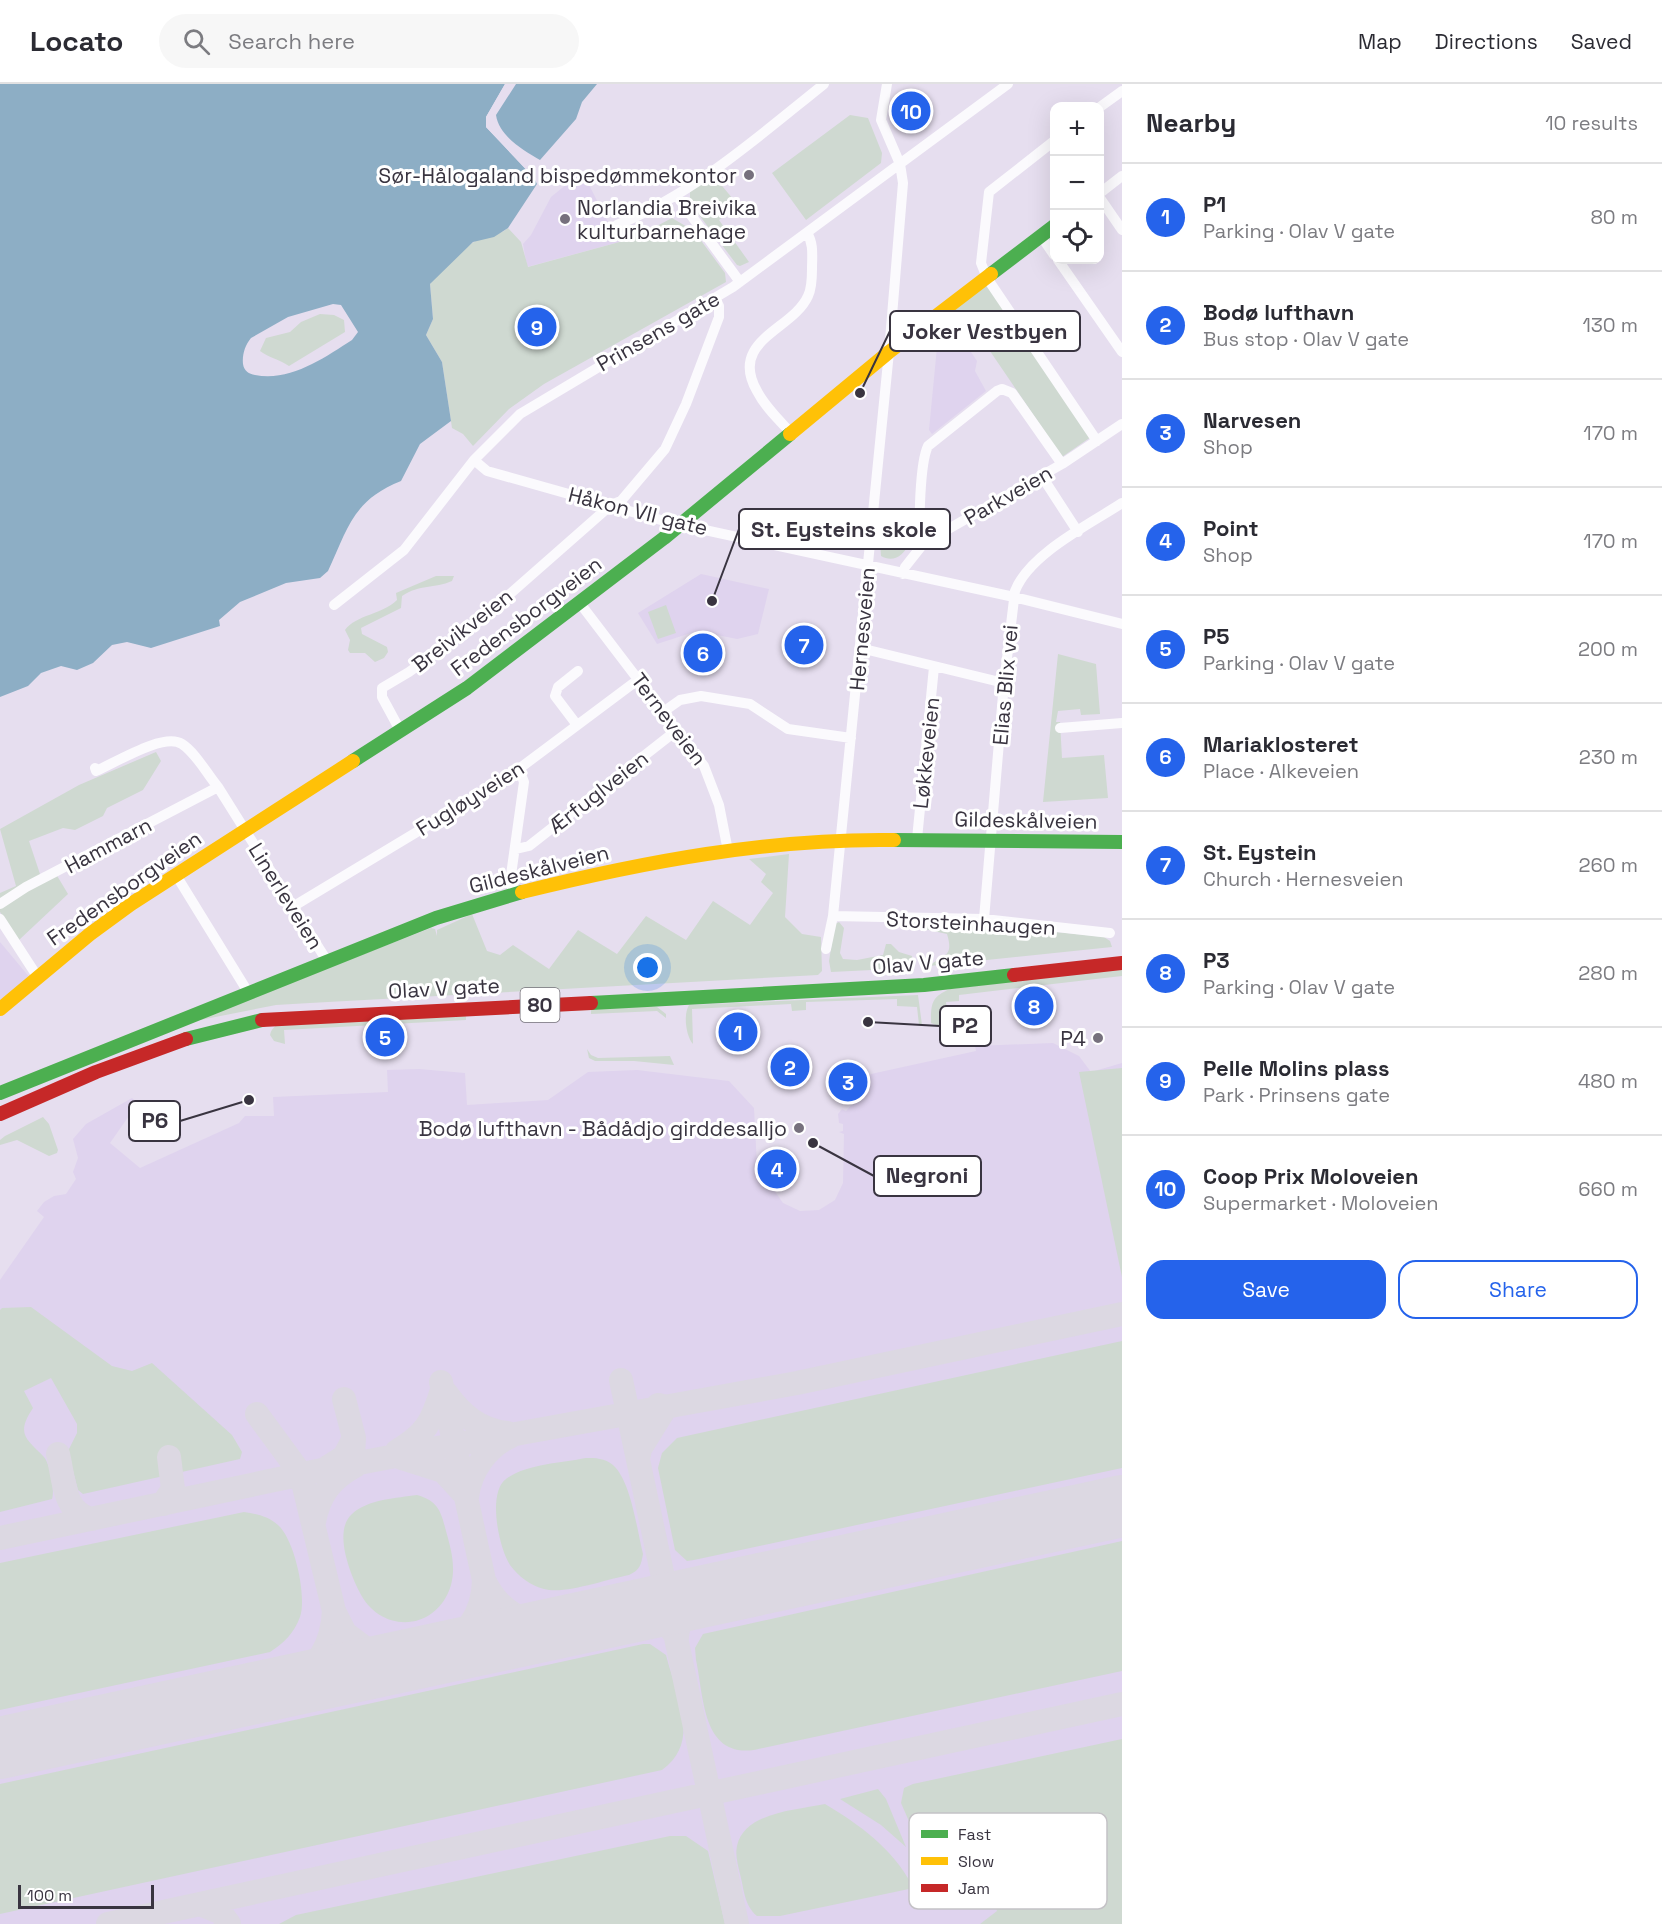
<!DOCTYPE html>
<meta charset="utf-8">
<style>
body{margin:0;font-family:"Space Grotesk",sans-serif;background:#f7f7f7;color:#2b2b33}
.controls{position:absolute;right:18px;top:18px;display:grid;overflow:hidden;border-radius:12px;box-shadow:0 6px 24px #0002}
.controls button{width:54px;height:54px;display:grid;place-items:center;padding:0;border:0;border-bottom:2px solid #e1e1e2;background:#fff;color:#2b2b33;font:30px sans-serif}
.scale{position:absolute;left:18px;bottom:15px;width:136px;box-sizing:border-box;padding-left:6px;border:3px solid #393440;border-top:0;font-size:16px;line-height:21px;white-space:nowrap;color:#393440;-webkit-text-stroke:4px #fff;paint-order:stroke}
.you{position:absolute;left:648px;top:884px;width:21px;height:21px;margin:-15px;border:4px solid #fff;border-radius:50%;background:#1a73e8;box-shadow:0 0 0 9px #1a73e833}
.badge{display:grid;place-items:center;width:39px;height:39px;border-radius:50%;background:#2563eb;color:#fff;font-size:20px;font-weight:700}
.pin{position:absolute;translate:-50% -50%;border:3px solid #fff;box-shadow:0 2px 6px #0006}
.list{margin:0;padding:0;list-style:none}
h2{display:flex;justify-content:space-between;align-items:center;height:78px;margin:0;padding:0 24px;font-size:26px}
h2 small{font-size:20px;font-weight:400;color:#7c7c81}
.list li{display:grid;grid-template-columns:39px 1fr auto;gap:18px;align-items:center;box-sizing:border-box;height:108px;padding:0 24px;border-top:2px solid #e1e1e2}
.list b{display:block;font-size:22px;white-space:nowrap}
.list p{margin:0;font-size:20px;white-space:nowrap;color:#7c7c81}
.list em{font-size:20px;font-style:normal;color:#7c7c81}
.actions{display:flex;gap:12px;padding:18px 24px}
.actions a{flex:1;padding:14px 0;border:2px solid #2563eb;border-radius:18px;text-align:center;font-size:21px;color:#2563eb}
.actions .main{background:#2563eb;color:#fff}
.icon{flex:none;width:33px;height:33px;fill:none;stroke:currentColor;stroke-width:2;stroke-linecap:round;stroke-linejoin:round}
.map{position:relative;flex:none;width:1122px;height:1840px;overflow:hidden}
header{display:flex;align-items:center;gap:36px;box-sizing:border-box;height:84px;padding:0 30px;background:#fff;border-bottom:2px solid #e1e1e2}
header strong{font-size:28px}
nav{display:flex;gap:33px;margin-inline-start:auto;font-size:21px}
.search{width:420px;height:54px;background:#f7f7f7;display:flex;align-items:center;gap:15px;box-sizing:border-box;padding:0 21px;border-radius:33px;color:#7c7c81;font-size:22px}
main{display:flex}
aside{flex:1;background:#fff}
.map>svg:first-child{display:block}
.built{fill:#dfd3ee}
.green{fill:#cfd9d1}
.water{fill:#8daec5;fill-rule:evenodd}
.pier{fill:#e6deef}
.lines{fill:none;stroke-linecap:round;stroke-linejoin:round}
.taxiway{stroke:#dcd8e2;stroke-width:24}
.runway{stroke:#dcd8e2;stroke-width:62}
.street{stroke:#fbfafd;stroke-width:10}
.fast{stroke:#4caf50;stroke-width:14}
.slow{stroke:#ffc107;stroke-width:14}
.jam{stroke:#c62828;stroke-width:14}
.poi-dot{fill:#76707d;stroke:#fff;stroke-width:2}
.labels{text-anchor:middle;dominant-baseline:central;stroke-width:6;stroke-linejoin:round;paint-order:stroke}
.shield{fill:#fff;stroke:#747179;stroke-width:1.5}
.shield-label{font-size:20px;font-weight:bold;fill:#393440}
.poi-label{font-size:21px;fill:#393440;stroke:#fff;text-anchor:end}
.street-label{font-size:21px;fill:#393440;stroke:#fff}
.key{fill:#fff;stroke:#c4c2c6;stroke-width:1.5}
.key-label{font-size:16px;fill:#393440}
.leader{fill:none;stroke:#393440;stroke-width:2}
.callout-dot{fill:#393440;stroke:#fff;stroke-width:2}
.callout{fill:#fff;stroke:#393440;stroke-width:2}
.callout-label{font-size:22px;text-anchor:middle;font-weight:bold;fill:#393440}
</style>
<header>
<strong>Locato</strong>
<div class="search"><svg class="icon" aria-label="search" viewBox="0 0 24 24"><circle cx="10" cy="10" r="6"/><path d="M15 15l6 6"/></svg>Search here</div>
<nav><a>Map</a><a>Directions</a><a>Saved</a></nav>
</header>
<main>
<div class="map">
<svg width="1122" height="1840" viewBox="0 0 1122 1840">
<rect width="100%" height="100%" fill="#e6deef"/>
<path class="built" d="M578,91L586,95L612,146L627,145L631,147L634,154L527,183L523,160L531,151L551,113Z
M954,251L959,259L963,256L977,277L975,287L986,307L932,350L929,346L937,263Z
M701,490L769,505L758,550L737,555L697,547L657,560L638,529Z
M0,858L31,895L0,924Z
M1053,959L1079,972L1091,988L1122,979V1840H0V1196L44,1133L37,1127L44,1118L54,1112L66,1110L76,1095L73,1088L78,1074L73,1055L86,1040L132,1014L138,1019L110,1059L140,1084L239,1039L245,1032H274L273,1013L388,1008L387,986L419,985L465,989L467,1021L548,1016L588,988L637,986L729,997L754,1024L757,1081H771L772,1103L783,1119L800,1127L819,1126L835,1116L843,1099L844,1050L839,1048L843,1047V1040L839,1039L838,1030L842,1025L846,1027L867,1004L862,1000L871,990L976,967L975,962Z"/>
<path class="green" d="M850,31L868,34L882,69L881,79L806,136L772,89Z
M713,91L738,121L719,136L749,178L740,182L737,181L690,119V107Z
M672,134L694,147L725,189L726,198L544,300L509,325L473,362L463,350L452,344L442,278L426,251L433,235L430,200C442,185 457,170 472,159C484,151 497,153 508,144L521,158L528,183L634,154Z
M986,200L1091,353L1062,373L977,248L959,259L954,251L937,263L923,245Z
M320,230L334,231L344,236L345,248L289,282C279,275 269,274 260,267L266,254L290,248L301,238Z
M880,458L909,460C903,472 893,479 881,472Z
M436,492H454L452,497C434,505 420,500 402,512L401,524L361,544L362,550L387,563L388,568L384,574L375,578L365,569H350L348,566L350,556L345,546C356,531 383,530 397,516L396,509Z
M666,521L676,549L658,555L648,528Z
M1058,570L1096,580L1100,630L1081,631L1080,625L1058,627L1056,638H1060L1062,674L1104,671L1108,714L1043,718Z
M156,668L161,677L143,706L107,724L103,732L75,746L63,744L29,757L40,790L45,794L56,790L68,810L19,856L0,828V809L16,802L0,745L79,701Z
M789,770L785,833L802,850L821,853L822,887L818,891L310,919L276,921L185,939L431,844L435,845L437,852V846L472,830L487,867L500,871L513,861L549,885L578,846L617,870L646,832L686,856L713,817L750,841L773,809L761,798L766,790L749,775Z
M839,838L844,844L840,869L843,875L857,876L883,871L886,860H891L899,868L912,872L913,884L831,888L829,877L835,840Z
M918,838L990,841L1104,853L1110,857L1112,863L929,882C944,870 954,873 947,850L915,843Z
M1122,885V892L959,911V917L946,918L947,927L954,926L955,934L963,933L964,939L938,942L931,939C931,920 931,913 950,905Z
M918,911L922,941H919L917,923L897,922V915L806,918V926L792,927L791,920L692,925L693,960C686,952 683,931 689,921Z
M646,920V922L657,923L666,930V934L657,927L591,930V926L466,932V936L284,946L285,960L274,957L270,951C274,936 289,937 302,936Z
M587,965L591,971L598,974L670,972L674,981L634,977H595L589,974Z
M1122,984V1193L1079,988Z
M43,1033L49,1040L58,1066L57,1069L49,1072L17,1056L0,1061V1056L5,1052Z
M31,1223L112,1282L132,1287L152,1279L232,1351L242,1368L240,1375L83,1410L78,1406L68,1367L77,1349V1340L51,1294L24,1307L33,1324C15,1351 27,1355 44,1373C50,1380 55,1406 52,1415L0,1428V1226L2,1224Z
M1122,1257V1384L694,1476L687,1477L675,1466L658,1384L662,1369L677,1354Z
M586,1374C595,1374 605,1374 613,1381C631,1397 637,1446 643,1470C641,1481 640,1486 629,1491C607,1495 564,1511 544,1505C531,1502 518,1492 510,1481C499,1464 487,1409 506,1395C526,1380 561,1379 586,1374Z
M417,1411C438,1417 441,1427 446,1447C451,1465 456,1482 451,1501C437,1548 380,1551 359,1507C350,1489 333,1447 352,1430C368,1415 397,1414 417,1411Z
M244,1428C256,1430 268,1432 278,1441C295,1456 307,1513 300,1533C294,1549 284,1559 270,1568L0,1626V1479Z
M1122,1457V1587L754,1666C702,1673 704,1613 696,1576L695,1564L703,1550Z
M643,1560H650L666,1571C676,1611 702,1657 662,1686L0,1830V1700Z
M1122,1655V1840H980L997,1827L994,1819L1060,1793L1041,1750L977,1776L979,1783L944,1787L929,1783L901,1719L904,1704L913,1700Z
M878,1705L886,1715L906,1763L881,1741L840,1715Z
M825,1720C860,1741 892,1764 912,1801L909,1805L780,1832H757C744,1821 744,1805 740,1790C738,1781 735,1771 737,1762C744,1728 797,1726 825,1720Z
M670,1752H686L708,1767L725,1840H279L296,1831Z"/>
<path class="water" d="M0,0H505L486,33V43L534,94L537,100L508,144L494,153L473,158L430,200L433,235L426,251L442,278L451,337L420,360L401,397C353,416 348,444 328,487L320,494L286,499L240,518L219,536L220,542L151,564L127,558L112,561L93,579L77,586L61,582L41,589L28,602L0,613ZM333,220L341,221L358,248L352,256C324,274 290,298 255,291C249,290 244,287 243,280C242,271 245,261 251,254L288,233Z
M516,0H597L582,18L576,35L540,76C523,66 499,52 496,31Z"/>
<path class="pier" d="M505,0H508L489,34V42L537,91L540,100L486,43V33Z"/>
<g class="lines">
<path class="taxiway" d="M621,1296L737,1840
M446,1309C461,1330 479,1346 507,1349
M344,1315L354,1354L353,1371
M257,1330L301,1390L334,1527L345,1549L373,1570L409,1576
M455,1361L797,1299L1122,1230
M397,1367C426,1350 432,1338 442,1306
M58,1370C64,1395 63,1429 92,1435
M402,1374L443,1387L465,1411
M638,1375L640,1365L666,1323L658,1321
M328,1383L344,1373L354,1354
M467,1413C470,1387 487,1363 511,1352
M163,1420L173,1405L169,1373
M314,1438C319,1411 331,1395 355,1382
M0,1454L322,1386L469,1358
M484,1496C500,1530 524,1539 560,1543
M630,1528C653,1528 664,1534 677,1553
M677,1553C679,1531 688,1518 709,1511
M437,1570C466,1551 483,1532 484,1496L441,1298
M287,1602C318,1583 332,1563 334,1527
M200,1820L220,1828L229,1840
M108,1840L1122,1620"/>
<path class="runway" d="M0,1664L1122,1422"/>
<path class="street" d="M1100,23L1122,7
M1054,57L989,108L981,179L987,194L1097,357
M1100,109L1122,92
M677,112L740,198
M1100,114L1122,146
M617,141C695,109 759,52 824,0
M1041,152L1054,171
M1058,176L1122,268
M792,350C780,337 765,323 757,307C728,256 793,246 808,212C812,204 812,194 812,185C812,172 814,160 807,149
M474,376L487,387L668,438L1014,513L1122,540
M1041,391L1078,448
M924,459C916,446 921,376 928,362L997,307L1002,305L1012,309L1062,380
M903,490L905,483L924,459L1062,380L1122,340
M579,518L704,682L719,721L728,767
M334,521L404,466L474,376L520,330L733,203L1008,0
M860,564L1004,599
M663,628L680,616L701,612L750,620L788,645L851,654
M577,641L555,612L558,603L578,587
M1060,644L1122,639
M401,648L382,613V604L409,588L477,539L611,421L621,417L665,365L686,320L719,233V222L715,214
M95,684L96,687C115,679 164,648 182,660C196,669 207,690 218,703
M917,755L934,583
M516,765L529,762L677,646
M176,791L248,908
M513,810L511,791L524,698L519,685
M0,820L26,803L218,703L327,877
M294,822L508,693L639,595
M833,832L984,835L1110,849
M0,835L37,892
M984,835L1004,599L1015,507C1029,470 1090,440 1122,419
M826,865L833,832L889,268L903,99L900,80L881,36L887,0"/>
<path class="fast" d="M991,190L1054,142
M353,677L467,604L664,454L790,350
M894,756L1122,758
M591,919L924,901L1014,891
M186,955L262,936
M0,1009L436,834L522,808"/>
<path class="slow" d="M790,350L889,268L991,190
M522,808C643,778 769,754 894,756
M0,925L90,850L131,820L353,677"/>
<path class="jam" d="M1014,891L1122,879
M262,936L591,919
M0,1030L96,988L186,955"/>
</g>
<g class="poi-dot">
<circle cx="749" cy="91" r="6"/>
<circle cx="565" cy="135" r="6"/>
<circle cx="1098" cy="954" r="6"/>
<circle cx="799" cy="1044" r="6"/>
</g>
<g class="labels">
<rect class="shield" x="520.5" y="904" width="39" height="34" rx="4.5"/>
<g class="shield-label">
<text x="540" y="921">80</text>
</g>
<g class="poi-label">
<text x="737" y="91">Sør-Hålogaland bispedømmekontor</text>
<text x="577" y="123" text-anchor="start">Norlandia Breivika<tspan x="577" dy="24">kulturbarnehage</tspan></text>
<text x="1086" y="954">P4</text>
<text x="787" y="1044">Bodø lufthavn - Bådådjo girddesalljo</text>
</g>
<g class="street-label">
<text transform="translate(658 247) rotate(-30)">Prinsens gate</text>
<text transform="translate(1008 411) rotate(-30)">Parkveien</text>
<text transform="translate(638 427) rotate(14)">Håkon VII gate</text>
<text transform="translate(526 532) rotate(-37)">Fredensborgveien</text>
<text transform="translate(862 545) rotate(-85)">Hernesveien</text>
<text transform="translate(462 546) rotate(-38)">Breivikveien</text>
<text transform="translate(1005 601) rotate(-85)">Elias Blix vei</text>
<text transform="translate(669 635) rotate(53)">Terneveien</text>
<text transform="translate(926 669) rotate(-84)">Løkkeveien</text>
<text transform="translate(598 708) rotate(-38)">Ærfuglveien</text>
<text transform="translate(470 714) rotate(-32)">Fugløyveien</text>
<text transform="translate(1026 736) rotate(1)">Gildeskålveien</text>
<text transform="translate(108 761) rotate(-28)">Hammarn</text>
<text transform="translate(539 785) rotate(-14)">Gildeskålveien</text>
<text transform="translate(124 804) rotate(-35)">Fredensborgveien</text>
<text transform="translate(286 812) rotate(58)">Linerleveien</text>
<text transform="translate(971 839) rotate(3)">Storsteinhaugen</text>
<text transform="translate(928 878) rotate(-5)">Olav V gate</text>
<text transform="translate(444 904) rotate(-3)">Olav V gate</text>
</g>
</g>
<rect x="909" y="1729" width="198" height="96" rx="9" class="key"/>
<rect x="921" y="1746" width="27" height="8" fill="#4caf50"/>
<rect x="921" y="1773" width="27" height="8" fill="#ffc107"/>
<rect x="921" y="1800" width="27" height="8" fill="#c62828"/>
<g class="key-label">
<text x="958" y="1756">Fast</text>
<text x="958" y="1783">Slow</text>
<text x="958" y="1810">Jam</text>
</g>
<path class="leader" d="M860 309L890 247M712 517L739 445M868 938L940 942M249 1016L180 1037M813 1059L874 1092"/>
<g class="callout-dot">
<circle cx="860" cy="309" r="6"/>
<circle cx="712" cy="517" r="6"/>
<circle cx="868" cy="938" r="6"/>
<circle cx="249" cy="1016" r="6"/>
<circle cx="813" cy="1059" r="6"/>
</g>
<g class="callout">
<rect x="890" y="227" width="190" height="40" rx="6"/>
<rect x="739" y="425" width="211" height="40" rx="6"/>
<rect x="940" y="922" width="51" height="40" rx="6"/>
<rect x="129" y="1017" width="51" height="40" rx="6"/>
<rect x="874" y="1072" width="107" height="40" rx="6"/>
</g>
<g class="callout-label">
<text x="985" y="255">Joker Vestbyen</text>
<text x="844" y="453">St. Eysteins skole</text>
<text x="965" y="949">P2</text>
<text x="155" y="1044">P6</text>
<text x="927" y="1099">Negroni</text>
</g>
</svg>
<div class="controls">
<button>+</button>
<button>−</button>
<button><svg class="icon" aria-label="locate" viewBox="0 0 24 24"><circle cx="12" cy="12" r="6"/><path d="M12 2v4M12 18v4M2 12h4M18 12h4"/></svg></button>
</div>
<div class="scale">100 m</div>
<div class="you"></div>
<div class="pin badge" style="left:738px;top:948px">1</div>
<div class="pin badge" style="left:790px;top:983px">2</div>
<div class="pin badge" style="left:848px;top:998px">3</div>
<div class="pin badge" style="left:777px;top:1085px">4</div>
<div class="pin badge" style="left:385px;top:953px">5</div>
<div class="pin badge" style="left:703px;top:569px">6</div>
<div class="pin badge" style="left:804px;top:561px">7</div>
<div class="pin badge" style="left:1034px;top:922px">8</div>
<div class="pin badge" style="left:537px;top:243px">9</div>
<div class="pin badge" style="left:911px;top:27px">10</div>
</div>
<aside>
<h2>Nearby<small>10 results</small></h2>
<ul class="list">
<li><span class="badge">1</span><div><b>P1</b><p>Parking · Olav V gate</p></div><em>80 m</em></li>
<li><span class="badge">2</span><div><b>Bodø lufthavn</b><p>Bus stop · Olav V gate</p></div><em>130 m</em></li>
<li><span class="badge">3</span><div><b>Narvesen</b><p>Shop</p></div><em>170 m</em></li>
<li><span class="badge">4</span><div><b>Point</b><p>Shop</p></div><em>170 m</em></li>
<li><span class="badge">5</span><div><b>P5</b><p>Parking · Olav V gate</p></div><em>200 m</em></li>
<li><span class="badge">6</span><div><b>Mariaklosteret</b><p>Place · Alkeveien</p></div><em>230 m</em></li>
<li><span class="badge">7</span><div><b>St. Eystein</b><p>Church · Hernesveien</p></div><em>260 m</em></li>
<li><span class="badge">8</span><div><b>P3</b><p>Parking · Olav V gate</p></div><em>280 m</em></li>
<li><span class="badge">9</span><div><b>Pelle Molins plass</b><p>Park · Prinsens gate</p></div><em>480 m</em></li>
<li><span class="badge">10</span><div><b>Coop Prix Moloveien</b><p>Supermarket · Moloveien</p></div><em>660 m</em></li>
</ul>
<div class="actions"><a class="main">Save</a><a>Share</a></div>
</aside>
</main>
